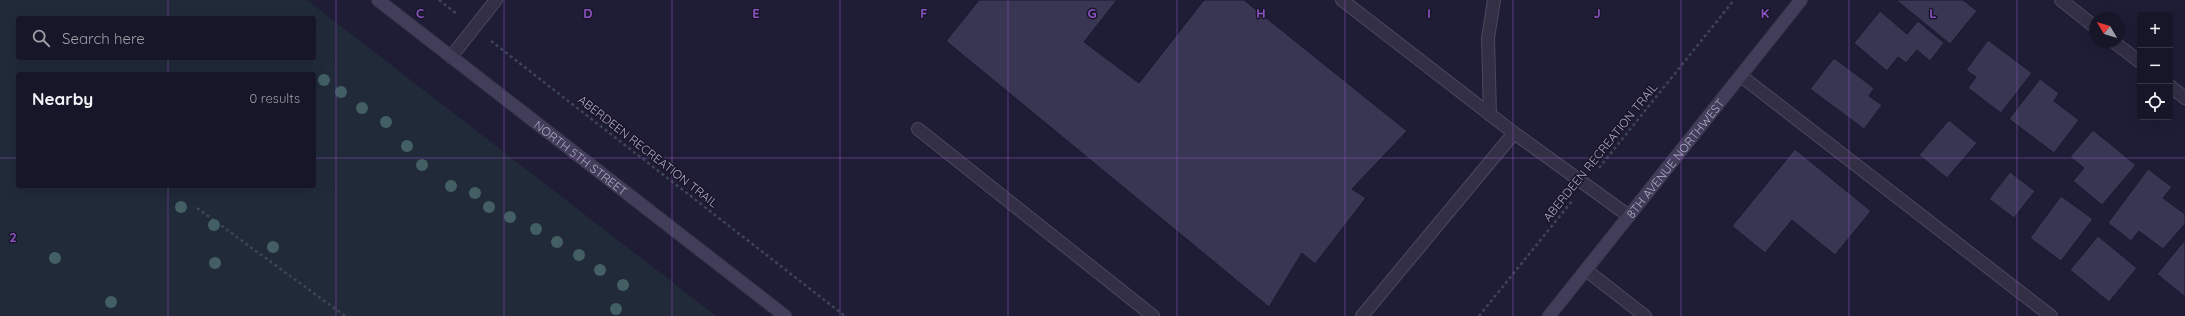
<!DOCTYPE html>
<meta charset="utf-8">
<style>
body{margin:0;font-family:Quicksand,sans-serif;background:#201f30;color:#f1f3f6}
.controls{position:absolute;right:12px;top:12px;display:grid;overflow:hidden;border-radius:4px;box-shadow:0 4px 16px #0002}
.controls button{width:36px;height:36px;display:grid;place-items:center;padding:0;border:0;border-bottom:1px solid #363545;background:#171628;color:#f1f3f6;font:20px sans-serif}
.compass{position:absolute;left:2089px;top:12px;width:36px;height:36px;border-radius:50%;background:#171628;box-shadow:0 4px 16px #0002;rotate:308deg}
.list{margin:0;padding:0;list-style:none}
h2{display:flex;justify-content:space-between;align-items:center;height:52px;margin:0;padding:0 16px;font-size:17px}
h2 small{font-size:13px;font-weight:400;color:#9e9fa8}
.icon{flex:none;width:22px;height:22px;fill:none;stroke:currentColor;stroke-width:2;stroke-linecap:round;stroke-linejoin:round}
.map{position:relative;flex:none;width:2185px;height:316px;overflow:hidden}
.search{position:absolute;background:#171628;box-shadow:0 4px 16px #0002;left:16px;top:16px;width:300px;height:44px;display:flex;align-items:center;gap:10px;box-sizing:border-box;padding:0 14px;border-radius:4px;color:#9e9fa8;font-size:15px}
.panel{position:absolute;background:#171628;box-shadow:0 4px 16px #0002;left:16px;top:72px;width:300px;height:116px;border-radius:4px}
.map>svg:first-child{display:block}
.green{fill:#202a39;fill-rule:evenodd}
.building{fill:#393654;stroke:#1b182c}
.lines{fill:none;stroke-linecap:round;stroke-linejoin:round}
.lane-casing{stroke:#4a485f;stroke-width:14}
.street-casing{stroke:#4a485f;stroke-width:14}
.secondary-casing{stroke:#39374d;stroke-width:14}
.path{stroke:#3c4554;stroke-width:2.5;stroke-dasharray:3 3;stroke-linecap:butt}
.lane{stroke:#333046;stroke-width:12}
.street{stroke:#333046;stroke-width:12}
.secondary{stroke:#423e5a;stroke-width:12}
.tree{fill:#435f63}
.grid{fill:none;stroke:#8a52c0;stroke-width:1;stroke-opacity:0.55}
.labels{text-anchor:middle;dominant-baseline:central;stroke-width:3;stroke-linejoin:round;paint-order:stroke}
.street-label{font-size:12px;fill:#adaac4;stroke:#19162a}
.grid-label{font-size:13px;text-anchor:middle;font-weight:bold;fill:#8a52c0;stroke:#19162a;stroke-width:3;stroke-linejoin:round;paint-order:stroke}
</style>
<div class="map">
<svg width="2185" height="316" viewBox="0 0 2185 316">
<rect width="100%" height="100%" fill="#1f1d36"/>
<path class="green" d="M0,0H307L716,316H0ZM18,18H314V58H18ZM18,74H314V186H18Z"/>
<path class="building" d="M979,0H1117L1084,42L1139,83L1204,0H1244L1407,131L1352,189L1366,198L1315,264L1302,253L1269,307L946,41Z
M1896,0H1963L1977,11L1950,44Z
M1880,11L1907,34L1918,21L1944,43L1930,61L1917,50L1906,63L1898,57L1887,71L1854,43Z
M1988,40L2032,73L2001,113L1968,88L1976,77L1966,70Z
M1834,58L1874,88L1869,96L1882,105L1864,129L1810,89Z
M2040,79L2059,93L2054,101L2079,120L2054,153L2009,119Z
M1949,120L1977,143L1947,178L1919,155Z
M2093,130L2136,165L2102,205L2073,181L2084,168L2070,157Z
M1795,149L1871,211L1835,255L1792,220L1765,253L1732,226Z
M2148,169L2172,187L2163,198L2185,214V224L2163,249L2139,231L2131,241L2108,223Z
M2010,172L2035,191L2014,218L1989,199Z
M2061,196L2093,219L2061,261L2030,238Z
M2098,236L2137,268L2109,302L2070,270Z
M2185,240V297L2157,274Z"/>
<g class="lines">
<defs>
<path id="lane" d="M1342,0L1514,133
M1741,76L2051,316
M1490,115L1488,38L1494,0
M918,129L1153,316
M1362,316L1514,133L1629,216"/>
<path id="street" d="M2061,0L2095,27
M2114,42L2140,62
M451,57L496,0
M2170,86L2185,98
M1586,270L1645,316"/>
<g id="secondary">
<path id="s1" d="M378,0L785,316"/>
<path id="s2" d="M1549,316L1801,0"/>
</g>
</defs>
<use href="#lane" class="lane-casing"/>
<use href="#street" class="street-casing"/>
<use href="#secondary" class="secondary-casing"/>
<path class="path" d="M439,0L457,14
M491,41L845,316
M1599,168L1734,0
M197,208L345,316
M1479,316L1572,201"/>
<use href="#lane" class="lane"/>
<use href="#street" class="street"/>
<use href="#secondary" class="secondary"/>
</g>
<g class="tree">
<circle cx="324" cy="80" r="6"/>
<circle cx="341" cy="92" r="6"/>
<circle cx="362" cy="108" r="6"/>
<circle cx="386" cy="122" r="6"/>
<circle cx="407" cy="146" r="6"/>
<circle cx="422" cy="165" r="6"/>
<circle cx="451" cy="186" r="6"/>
<circle cx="475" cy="193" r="6"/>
<circle cx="181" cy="207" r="6"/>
<circle cx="489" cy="207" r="6"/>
<circle cx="510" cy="217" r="6"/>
<circle cx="214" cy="225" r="6"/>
<circle cx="536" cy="229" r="6"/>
<circle cx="557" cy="242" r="6"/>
<circle cx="273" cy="247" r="6"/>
<circle cx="579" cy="255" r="6"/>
<circle cx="55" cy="258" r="6"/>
<circle cx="215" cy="263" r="6"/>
<circle cx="600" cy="270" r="6"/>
<circle cx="623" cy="285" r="6"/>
<circle cx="111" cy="302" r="6"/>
<circle cx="616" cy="309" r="6"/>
</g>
<path class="grid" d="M168,0V18M336,0V316M504,0V316M672,0V316M840,0V316M1008,0V316M1177,0V316M1345,0V316M1513,0V316M1681,0V316M1849,0V316M2017,0V316M168,58V74M0,158H18M314,158H2185M168,186V316"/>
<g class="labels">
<g class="street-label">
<text transform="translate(648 151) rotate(38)">ABERDEEN RECREATION TRAIL</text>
<text transform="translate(1600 152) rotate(-51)">ABERDEEN RECREATION TRAIL</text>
<text stroke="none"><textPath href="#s1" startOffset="257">NORTH 5TH STREET</textPath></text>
<text stroke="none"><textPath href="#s2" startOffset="202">8TH AVENUE NORTHWEST</textPath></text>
</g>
</g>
<g class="grid-label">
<text x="420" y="18">C</text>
<text x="588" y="18">D</text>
<text x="756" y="18">E</text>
<text x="924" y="18">F</text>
<text x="1092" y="18">G</text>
<text x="1261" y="18">H</text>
<text x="1429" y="18">I</text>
<text x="1597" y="18">J</text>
<text x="1765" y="18">K</text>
<text x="1933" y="18">L</text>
<text x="13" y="242">2</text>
</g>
</svg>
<div class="controls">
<button>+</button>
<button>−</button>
<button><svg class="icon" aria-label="locate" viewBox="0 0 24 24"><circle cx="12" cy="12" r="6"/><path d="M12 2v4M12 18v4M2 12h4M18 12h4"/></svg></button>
</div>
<svg class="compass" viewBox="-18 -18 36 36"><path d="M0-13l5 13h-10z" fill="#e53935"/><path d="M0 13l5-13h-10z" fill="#9e9fa8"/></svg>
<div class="search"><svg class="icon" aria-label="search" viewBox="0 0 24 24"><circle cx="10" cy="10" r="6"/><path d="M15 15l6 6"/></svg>Search here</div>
<section class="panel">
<h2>Nearby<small>0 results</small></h2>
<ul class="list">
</ul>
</section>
</div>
